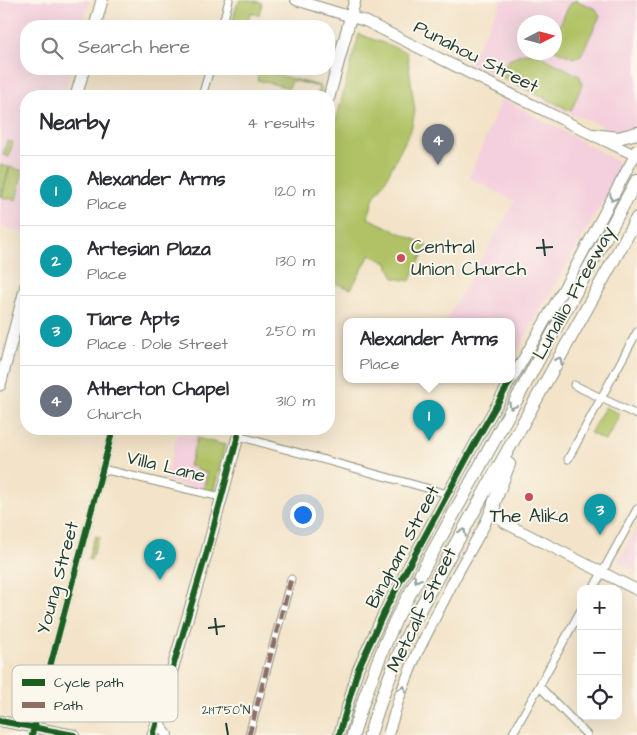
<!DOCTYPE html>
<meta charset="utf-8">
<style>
body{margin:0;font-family:"Architects Daughter",sans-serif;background:#f2f2f3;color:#2b2b33}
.controls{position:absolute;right:15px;bottom:15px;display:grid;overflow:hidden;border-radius:10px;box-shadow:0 5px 20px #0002}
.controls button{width:45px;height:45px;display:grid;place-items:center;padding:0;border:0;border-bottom:1px solid #e1e1e2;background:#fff;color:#2b2b33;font:25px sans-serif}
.compass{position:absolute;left:517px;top:15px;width:45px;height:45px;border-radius:50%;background:#fff;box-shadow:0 5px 20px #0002;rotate:84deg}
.you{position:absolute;left:302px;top:514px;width:18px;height:18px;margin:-12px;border:4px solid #fff;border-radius:50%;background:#1a73e8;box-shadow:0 0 0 8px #1a73e833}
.badge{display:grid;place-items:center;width:32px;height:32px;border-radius:50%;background:#d1495b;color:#fff;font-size:16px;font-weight:700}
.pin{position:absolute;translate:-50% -41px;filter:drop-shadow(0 1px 2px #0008)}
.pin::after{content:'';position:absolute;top:26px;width:18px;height:15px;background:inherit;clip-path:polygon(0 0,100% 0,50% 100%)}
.popup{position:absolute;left:343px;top:318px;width:172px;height:65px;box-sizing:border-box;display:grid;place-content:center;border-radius:10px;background:#fff;filter:drop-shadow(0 1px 4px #0005);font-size:16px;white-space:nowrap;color:#7c7c81}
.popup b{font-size:19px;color:#2b2b33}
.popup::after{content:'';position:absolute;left:50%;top:100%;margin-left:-10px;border:10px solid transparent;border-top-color:#fff}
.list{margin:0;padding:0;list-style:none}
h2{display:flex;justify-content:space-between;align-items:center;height:65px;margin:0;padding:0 20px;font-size:21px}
h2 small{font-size:16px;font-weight:400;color:#7c7c81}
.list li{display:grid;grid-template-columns:32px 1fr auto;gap:15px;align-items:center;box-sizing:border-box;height:70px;padding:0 20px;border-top:1px solid #e1e1e2}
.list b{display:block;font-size:19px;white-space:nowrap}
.list p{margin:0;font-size:16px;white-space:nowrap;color:#7c7c81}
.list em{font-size:16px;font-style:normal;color:#7c7c81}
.icon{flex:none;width:28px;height:28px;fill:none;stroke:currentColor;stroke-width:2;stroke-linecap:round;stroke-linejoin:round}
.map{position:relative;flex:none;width:637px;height:735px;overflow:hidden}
.search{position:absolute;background:#fff;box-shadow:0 5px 20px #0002;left:20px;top:20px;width:315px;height:55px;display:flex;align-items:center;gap:12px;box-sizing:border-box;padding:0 18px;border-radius:20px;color:#7c7c81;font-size:19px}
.panel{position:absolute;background:#fff;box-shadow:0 5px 20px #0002;left:20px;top:90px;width:315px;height:345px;border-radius:20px}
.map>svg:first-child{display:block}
.built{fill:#f4cfdd;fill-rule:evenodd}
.green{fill:#b0c265;stroke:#68804c}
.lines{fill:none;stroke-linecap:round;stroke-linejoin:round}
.street-casing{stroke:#89907e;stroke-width:9}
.secondary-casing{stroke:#89907e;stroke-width:12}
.primary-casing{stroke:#89907e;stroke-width:13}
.highway-casing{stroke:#89907e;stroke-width:14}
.street{stroke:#fff;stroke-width:7}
.secondary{stroke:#fff;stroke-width:10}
.primary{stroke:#fff;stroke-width:11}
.highway{stroke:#fff;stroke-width:12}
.quiet{stroke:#8d6e63;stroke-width:5;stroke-dasharray:10 5;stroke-linecap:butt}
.cycleway-casing{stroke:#fbf7ec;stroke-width:9}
.cycleway{stroke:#1b5e20;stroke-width:6}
.oneway{stroke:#8f9e9a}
.ticks{fill:none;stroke:#1f3d34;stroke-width:2}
.poi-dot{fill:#d1495b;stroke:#fbf7ec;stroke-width:2}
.labels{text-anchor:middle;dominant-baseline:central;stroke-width:4;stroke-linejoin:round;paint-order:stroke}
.street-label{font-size:19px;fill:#1f3d34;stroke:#fbf7ec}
.poi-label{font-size:19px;fill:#1f3d34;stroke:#fbf7ec;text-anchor:start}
.key{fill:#fbf7ec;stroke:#b9bfb5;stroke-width:1}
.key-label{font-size:14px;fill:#1f3d34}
.ticks-label{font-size:12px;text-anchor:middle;fill:#1f3d34;stroke:#fbf7ec;stroke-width:4;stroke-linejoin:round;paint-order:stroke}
</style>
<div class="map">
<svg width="637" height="735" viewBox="0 0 637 735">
<rect width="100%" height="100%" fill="#fbf7ec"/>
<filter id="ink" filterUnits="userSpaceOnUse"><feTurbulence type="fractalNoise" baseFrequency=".02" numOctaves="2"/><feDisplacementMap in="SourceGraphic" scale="10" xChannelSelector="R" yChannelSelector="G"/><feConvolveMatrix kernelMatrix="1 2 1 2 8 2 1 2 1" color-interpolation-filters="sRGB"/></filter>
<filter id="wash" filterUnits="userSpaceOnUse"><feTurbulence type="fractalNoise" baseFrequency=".0096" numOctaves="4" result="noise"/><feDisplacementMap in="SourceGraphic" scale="20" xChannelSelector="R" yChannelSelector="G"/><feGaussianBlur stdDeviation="1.12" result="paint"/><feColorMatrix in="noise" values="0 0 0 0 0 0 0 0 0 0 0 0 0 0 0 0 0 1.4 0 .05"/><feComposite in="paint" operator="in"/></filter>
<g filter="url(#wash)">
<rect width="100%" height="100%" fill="#f3e3c8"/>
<path class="built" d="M0,0H89L82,26H26V69H71L63,96H26V233L0,226Z
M502,0H637V126L631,137L570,113L469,63ZM524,22H554V52H524Z
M502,98L624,165L512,360V322H445L515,201L469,178Z
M178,433L225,445L213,493L165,480Z
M637,527V572L618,562Z"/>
<path class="green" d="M240,0H251L262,3L259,15L250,13L247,26H231L237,5Z
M575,0L596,9L600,16L581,55L573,58L555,50V34L570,4Z
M359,34L407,52L415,111L411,130L384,183L374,197L368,218L427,245L410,281L394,278L387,263L370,255L351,289L329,281V146Z
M524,53H535L580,76L582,85L571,111L498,75C505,62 509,58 524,53Z
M260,70L320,86L322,89L320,96H317L319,87L292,80L289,88L257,80Z
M7,141L13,142L9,157L3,155Z
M0,165L9,167L1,196H0Z
M10,167L23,171L16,200L2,197Z
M605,407L620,414L606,441L590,433Z
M197,438L225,445L213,493L203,490L207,473L197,470V468L189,466Z
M96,536L101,538H98L93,556H92L91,560L88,559L93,541Z
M51,697L55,698C52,708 51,715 63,718L62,722L54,720L49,716L47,709Z
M28,699L34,700L28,713L22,716H14L15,713L20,714V711L23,712L24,709H26Z"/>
</g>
<g filter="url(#ink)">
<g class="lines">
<defs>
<path id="street" d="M222,26L229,0
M202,96L210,69
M574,385L637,415
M238,436L448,494
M568,459L637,332
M102,469L221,497
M593,589L637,509
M539,686L587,735
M32,735L113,429
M249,735L291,579
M512,735L581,610"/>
<path id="secondary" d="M296,0L365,21L593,135L637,156
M512,379L569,279L635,155
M494,503L497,515L505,523L637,590
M159,716L161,727L167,735
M0,721L74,735
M339,735L358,669L387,606L480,434L511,380
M388,735L399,698L416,655L458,572L484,526L494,503"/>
<path id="primary" d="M95,26L102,0
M76,96L84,69
M329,97L355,0
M0,385L26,286
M153,735L206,555L240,429"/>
<path id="highway" d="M593,135L618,138L637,133
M635,155L637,151
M494,503L509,464
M353,735C364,695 379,657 396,619L637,180
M370,735C383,689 401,646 423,603L637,218"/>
</defs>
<use href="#street" class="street-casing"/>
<use href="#secondary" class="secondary-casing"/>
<use href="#primary" class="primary-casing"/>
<use href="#highway" class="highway-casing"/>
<use href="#street" class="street"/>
<use href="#secondary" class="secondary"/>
<use href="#primary" class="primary"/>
<use href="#highway" class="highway"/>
<path class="quiet" d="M249,735L291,579"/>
<defs>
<path id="cycleway" d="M0,721L74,735
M32,735L113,429
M153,735L206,555L238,436
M339,735L358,669L387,606L480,434L511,380"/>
</defs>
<use href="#cycleway" class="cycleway-casing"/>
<use href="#cycleway" class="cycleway"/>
</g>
<defs><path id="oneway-chevron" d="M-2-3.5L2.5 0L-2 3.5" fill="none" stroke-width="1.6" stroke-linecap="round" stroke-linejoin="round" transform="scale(1.25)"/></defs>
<g class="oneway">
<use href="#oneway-chevron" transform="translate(613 198) rotate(118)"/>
<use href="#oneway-chevron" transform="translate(559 360) rotate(-61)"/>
<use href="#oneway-chevron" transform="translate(512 406) rotate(119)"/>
<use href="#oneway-chevron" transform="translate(463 532) rotate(-61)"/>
<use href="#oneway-chevron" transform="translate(417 579) rotate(119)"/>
<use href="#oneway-chevron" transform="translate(403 689) rotate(-68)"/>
</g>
</g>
<path class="ticks" d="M543,239L545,256M536,248L553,247M215,618L217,635M208,628L225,626M226,723L228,735"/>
<g class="poi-dot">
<circle cx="401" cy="258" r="5"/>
<circle cx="529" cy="497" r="5"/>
</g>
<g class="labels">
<g class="street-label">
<text transform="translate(476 57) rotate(27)">Punahou Street</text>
<text transform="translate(574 293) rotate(-61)">Lunalilo Freeway</text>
<text transform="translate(166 467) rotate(14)">Villa Lane</text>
<text transform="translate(403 547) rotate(-62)">Bingham Street</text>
<text transform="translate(58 578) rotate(-75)">Young Street</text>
<text transform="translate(422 610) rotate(-64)">Metcalf Street</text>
</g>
<g class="poi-label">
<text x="411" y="247">Central<tspan x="411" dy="22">Union Church</tspan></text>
<text x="529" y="516" text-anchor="middle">The Alika</text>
</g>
</g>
<rect x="12" y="665" width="166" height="57" rx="8" class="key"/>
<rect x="22" y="679" width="23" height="7" fill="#1b5e20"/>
<rect x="22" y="702" width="23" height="6" fill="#8d6e63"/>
<g class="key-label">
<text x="54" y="687">Cycle path</text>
<text x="54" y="710">Path</text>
</g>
<g class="ticks-label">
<text x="226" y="714">21°17'50"N</text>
</g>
</svg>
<div class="controls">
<button>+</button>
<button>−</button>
<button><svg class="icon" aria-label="locate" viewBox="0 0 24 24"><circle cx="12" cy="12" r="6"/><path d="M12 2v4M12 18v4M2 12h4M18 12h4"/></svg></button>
</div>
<svg class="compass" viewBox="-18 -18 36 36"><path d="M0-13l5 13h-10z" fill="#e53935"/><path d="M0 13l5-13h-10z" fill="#7c7c81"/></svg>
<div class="you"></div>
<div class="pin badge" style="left:429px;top:441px;background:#0f9aa8">1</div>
<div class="popup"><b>Alexander Arms</b>Place</div>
<div class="pin badge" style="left:160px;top:580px;background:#0f9aa8">2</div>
<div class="pin badge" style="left:600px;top:535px;background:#0f9aa8">3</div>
<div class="pin badge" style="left:438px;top:165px;background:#6b7280">4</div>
<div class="search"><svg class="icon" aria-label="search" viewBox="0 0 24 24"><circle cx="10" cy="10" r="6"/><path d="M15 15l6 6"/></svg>Search here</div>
<section class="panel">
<h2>Nearby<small>4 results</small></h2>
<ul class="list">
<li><span class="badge" style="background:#0f9aa8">1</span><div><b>Alexander Arms</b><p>Place</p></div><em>120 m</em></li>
<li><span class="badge" style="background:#0f9aa8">2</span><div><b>Artesian Plaza</b><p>Place</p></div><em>130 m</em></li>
<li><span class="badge" style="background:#0f9aa8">3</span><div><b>Tiare Apts</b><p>Place · Dole Street</p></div><em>250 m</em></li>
<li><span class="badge" style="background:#6b7280">4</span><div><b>Atherton Chapel</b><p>Church</p></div><em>310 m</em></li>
</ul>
</section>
</div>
